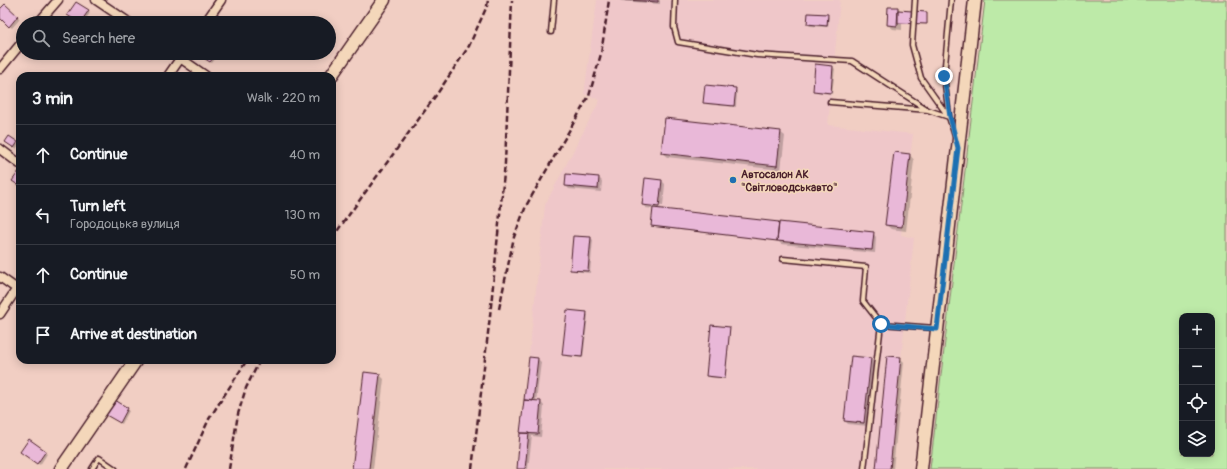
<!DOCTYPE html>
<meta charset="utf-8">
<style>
body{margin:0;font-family:Pangolin,sans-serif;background:#242831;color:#f1f3f6}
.controls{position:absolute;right:12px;bottom:12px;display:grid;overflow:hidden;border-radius:8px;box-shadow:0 2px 10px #0003}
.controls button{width:36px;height:36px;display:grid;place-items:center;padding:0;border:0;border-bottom:1px solid #363941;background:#171b24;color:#f1f3f6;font:20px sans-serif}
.stop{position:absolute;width:12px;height:12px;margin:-9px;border:3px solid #1f6fb2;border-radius:50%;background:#fff}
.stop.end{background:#1f6fb2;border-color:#fff;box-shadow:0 1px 4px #0008}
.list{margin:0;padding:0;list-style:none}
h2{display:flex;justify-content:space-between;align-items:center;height:52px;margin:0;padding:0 16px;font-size:17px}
h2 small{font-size:13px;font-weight:400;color:#9ea1a6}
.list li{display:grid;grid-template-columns:26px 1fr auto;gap:12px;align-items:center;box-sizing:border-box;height:60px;padding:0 16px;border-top:1px solid #363941}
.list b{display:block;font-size:15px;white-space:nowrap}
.list p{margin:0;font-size:13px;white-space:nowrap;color:#9ea1a6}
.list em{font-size:13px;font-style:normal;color:#9ea1a6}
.icon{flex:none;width:22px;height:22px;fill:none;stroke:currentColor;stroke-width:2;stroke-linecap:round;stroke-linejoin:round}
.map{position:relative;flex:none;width:1227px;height:469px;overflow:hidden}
.search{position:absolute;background:#171b24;box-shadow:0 2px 10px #0003;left:16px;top:16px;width:320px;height:44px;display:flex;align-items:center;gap:10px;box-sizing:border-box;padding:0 14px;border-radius:22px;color:#9ea1a6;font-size:15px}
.panel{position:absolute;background:#171b24;box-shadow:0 2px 10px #0003;left:16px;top:72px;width:320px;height:292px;border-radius:12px}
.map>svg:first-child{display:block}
.built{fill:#efc7c9}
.green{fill:#bdeaa8;stroke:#84846a;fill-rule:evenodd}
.shadow{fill:#0003}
.building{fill:#e9b8d8;stroke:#4a1f2b}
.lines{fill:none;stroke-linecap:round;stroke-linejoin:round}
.lane-casing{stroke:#4a1f2b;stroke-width:7}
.street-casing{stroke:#4a1f2b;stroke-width:11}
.secondary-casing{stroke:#4a1f2b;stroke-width:15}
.lane{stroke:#f4d7ba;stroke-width:4}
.street{stroke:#f4d7ba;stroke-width:8}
.secondary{stroke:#f4d7ba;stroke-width:12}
.rail{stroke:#4a1f2b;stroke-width:2.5;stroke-dasharray:6 3;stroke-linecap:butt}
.route{stroke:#1f6fb2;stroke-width:5}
.poi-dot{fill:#1f6fb2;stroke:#f4d7ba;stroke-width:1.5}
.labels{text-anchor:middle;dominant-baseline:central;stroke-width:3;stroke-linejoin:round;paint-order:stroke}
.poi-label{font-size:11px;font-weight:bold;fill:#4a1f2b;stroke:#f4d7ba;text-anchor:start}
</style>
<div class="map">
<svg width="1227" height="469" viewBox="0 0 1227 469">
<rect width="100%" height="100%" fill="#f1cec3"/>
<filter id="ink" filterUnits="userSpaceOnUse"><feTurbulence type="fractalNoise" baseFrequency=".025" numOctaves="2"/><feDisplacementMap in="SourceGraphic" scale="8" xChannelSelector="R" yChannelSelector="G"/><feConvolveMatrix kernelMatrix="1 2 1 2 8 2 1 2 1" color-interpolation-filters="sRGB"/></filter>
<g filter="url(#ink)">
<path class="built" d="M597,0H840L828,125L913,134L901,235L914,238L889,469H517L545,205L600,100L584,94Z"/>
<path class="green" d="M985,0H1227V469H930ZM1182,316H1212V454H1182Z"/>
<path class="shadow" d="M620,0H660V4L621,1Z
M5,5L20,19L12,28L0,17V11Z
M889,8H898L901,11L927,13V24L902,23V30L893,29L888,25Z
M88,11L90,13L83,23H81L69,15Z
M827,15L829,17L828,27L810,26L808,24Z
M202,53H218L219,54L212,63L202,57L200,55Z
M816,66L833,67L835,69L832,94L816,92L814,90Z
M735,89L737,91L736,107L706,104L704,102Z
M780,132L785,136L781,170L667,157L662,153Z
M17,143L19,145L16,149L9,144Z
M910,155L914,160L906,231L891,229L886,225Z
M20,172V186L13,181Z
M567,175L599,178L602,181L601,192L569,189L566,186Z
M662,181L665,184L663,206L645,204V206L663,208L662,210L873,233L876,237L875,253L781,244L777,240V241L653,227L654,209L646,208L643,205Z
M591,238L593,240L590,273L573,271L571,269Z
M586,313L588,315L583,358L565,356L563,354Z
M730,328L725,379L708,377L707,376Z
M852,357L871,359L874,362L868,426L848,424L845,421Z
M900,358L904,362L893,469H877Z
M538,359L541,362L536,402H541L544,406L541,437L532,436L528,469H518Z
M379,374L384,379L373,469H353Z
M115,402L129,411L122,424L109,416Z
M29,441L47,454L40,465L24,454Z"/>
<path class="building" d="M625,0H658V2Z
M76,2L89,10L80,23L67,15Z
M5,4L18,16L9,27L0,18V9Z
M888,7H898L897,26L887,25Z
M898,10L927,12V24L898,23Z
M808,13L828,14L827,26L807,24Z
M201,53H217L210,62L199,55Z
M815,64L833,66L831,93L813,91Z
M705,85L736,88L734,106L703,103Z
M665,118L781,131L777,166L661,153Z
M9,136L18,142L14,148L5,142Z
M894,152L910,154L902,227L885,225Z
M19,171L20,183L18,185L12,181Z
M566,174L599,177L598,189L565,186Z
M645,178L662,180L659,207L642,205Z
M653,208L779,222L777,241L651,226Z
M779,222L874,232L872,250L777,241Z
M573,236L591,237L588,271L570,270Z
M567,310L587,312L582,357L562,355Z
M711,325L730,327L725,378L706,376Z
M851,356L871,358L864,423L844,421Z
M887,356L901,357L890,469H876Z
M529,357L538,358L533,401L524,400Z
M364,372L380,374L369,469H352Z
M115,400L128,408L120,423L106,415Z
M524,400L541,401L538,434L520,433Z
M520,433H529L525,469H517Z
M29,439L46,451L37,464L20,452Z"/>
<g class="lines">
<defs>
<path id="lane" d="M675,0L674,27L678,42L757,55L852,61L928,110
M915,0L912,45L921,78L948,116
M951,0L944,76L949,117L955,136
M551,32L554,0
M830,102L928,110L949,117
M783,259L866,267L863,301L881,324
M92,469L99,458L115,469
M864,469L881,324L935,328"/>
<path id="street" d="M96,0L130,23
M38,23L58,0
M205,23L221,0
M173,53L206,76
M0,69L23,41
M168,76L184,53
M0,149L20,164
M0,277L17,289
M0,314L20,284"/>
<path id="secondary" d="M331,76L384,0
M61,469L136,360
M921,469L975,0"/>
</defs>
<use href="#lane" class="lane-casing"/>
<use href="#street" class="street-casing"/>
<use href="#secondary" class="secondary-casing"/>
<use href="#lane" class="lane"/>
<use href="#street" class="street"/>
<use href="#secondary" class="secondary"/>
<path class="rail" d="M332,238L437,94L469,46L487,6L488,0
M499,309L514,237L526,206L589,96L601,54L609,0
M186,469L209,419L247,360
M229,469L238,414L246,388L260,360
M472,469L490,316L505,163L512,0"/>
</g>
</g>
<g class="lines" filter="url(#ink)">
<path class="route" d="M881,324L937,329L958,148L950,117L944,76"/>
</g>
<circle class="poi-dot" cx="733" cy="180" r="4"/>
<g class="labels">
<g class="poi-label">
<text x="741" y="174">Автосалон АК<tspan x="741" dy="13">"Світловодськавто"</tspan></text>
</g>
</g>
</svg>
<div class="controls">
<button>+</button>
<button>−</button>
<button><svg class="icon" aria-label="locate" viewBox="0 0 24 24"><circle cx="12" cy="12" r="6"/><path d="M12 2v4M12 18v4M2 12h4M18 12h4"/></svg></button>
<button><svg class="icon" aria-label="layers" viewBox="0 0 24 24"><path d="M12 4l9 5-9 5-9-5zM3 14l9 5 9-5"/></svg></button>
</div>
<div class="stop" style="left:881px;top:324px"></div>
<div class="stop end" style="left:944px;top:76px"></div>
<div class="search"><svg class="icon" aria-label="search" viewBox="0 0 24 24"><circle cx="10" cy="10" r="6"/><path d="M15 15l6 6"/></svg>Search here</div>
<section class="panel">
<h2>3 min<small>Walk · 220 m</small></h2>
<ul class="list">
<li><svg class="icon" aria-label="ahead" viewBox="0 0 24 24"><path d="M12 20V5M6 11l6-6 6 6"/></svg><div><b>Continue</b></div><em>40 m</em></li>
<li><svg class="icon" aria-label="left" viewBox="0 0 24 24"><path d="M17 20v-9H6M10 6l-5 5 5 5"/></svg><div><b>Turn left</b><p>Городоцька вулиця</p></div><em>130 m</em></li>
<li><svg class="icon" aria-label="ahead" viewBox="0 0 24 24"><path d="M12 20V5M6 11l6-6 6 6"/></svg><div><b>Continue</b></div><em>50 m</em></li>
<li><svg class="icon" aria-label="arrive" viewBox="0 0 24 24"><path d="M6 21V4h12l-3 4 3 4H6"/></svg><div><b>Arrive at destination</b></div></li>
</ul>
</section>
</div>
